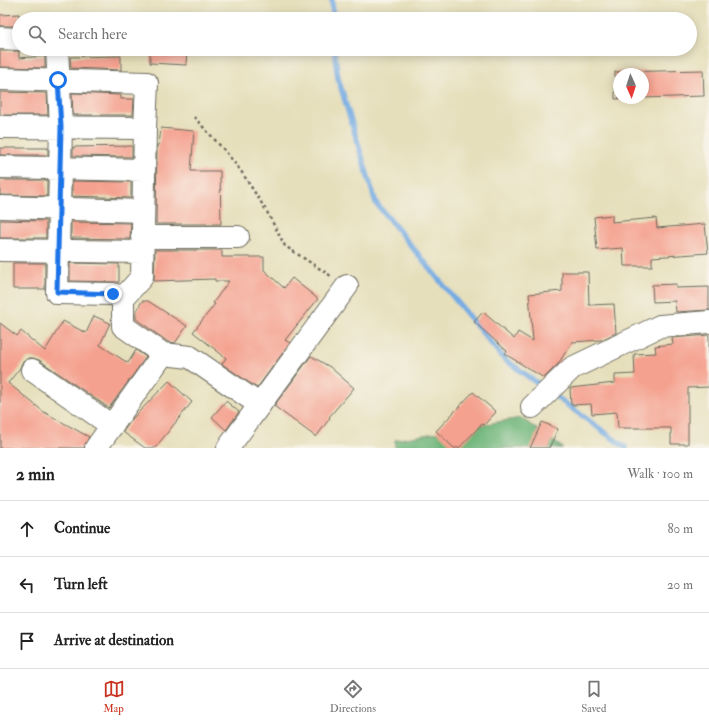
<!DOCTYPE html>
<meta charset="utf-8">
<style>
body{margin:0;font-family:"IM FELL Double Pica",serif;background:#f6f6f6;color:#222}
.compass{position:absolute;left:613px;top:68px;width:36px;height:36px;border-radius:50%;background:#fff;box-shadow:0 2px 10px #0003;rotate:177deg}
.stop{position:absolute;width:12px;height:12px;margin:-9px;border:3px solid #1a73e8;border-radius:50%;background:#fff}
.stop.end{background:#1a73e8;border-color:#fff;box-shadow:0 1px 4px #0008}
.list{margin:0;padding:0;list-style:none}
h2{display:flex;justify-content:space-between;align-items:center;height:52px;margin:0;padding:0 16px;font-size:17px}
h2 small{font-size:13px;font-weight:400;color:#767676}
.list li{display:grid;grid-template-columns:26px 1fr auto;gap:12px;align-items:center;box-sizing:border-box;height:56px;padding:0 16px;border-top:1px solid #e0e0e0}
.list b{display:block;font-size:15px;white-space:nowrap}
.list em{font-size:13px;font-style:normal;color:#767676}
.icon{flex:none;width:22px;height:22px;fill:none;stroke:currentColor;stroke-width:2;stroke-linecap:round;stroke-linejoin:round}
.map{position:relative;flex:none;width:709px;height:448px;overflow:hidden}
.search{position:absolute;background:#fff;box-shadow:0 2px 10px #0003;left:12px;right:12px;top:12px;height:44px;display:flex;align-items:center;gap:10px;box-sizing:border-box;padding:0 14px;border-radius:22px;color:#767676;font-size:15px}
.sheet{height:220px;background:#fff}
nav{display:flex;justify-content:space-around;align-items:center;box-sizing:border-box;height:56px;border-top:1px solid #e0e0e0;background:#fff;font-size:11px;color:#767676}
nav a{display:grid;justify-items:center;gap:2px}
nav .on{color:#c8321e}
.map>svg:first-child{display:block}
.forest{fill:#6fb67c;stroke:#4d7054}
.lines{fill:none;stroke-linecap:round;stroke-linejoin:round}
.stream{stroke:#75ace3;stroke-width:5.5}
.building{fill:#f5a18f}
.minor-casing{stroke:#6c6a5d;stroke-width:24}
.path{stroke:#6c6a5d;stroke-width:2.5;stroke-dasharray:3 3;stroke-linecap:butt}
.minor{stroke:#fff;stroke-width:22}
.route{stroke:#1a73e8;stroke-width:5}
</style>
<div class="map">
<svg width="709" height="448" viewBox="0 0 709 448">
<rect width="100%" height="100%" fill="#f7f3e8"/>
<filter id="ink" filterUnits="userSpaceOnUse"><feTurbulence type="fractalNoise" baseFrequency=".025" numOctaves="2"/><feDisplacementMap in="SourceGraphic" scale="8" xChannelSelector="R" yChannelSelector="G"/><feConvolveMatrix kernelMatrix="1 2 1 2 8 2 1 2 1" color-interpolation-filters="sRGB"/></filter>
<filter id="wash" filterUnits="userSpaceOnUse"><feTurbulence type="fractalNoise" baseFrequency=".012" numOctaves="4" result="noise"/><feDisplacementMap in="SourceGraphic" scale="16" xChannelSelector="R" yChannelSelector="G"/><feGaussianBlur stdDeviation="0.9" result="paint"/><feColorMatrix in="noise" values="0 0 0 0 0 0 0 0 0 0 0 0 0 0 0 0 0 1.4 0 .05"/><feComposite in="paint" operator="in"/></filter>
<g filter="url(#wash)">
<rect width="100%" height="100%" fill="#e6dfbb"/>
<path class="forest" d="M521,418L563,448H395V440Z"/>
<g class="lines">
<path class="stream" d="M332,0L333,19
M334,49L338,78L376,203L504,359L544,388
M551,393L626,448"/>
</g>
<g id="blocks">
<path class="building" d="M19,14V26H0V15Z
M150,49H187L186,65L150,63Z
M0,51H19V58L45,56V68L0,67Z
M121,56V70L71,68L70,57Z
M703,70L704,96L643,98V74H619V98H634L615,99V72Z
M0,92L47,93L48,115H0Z
M72,93L121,95V99H134L133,115H73Z
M161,128L194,131L191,171H220L221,224H156L157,145H159Z
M132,146V157L73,156V147Z
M0,148H48V155H0Z
M0,180H47V196L0,195Z
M72,181L131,182V198L72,196Z
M612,215V222L656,218L657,228L705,224L708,253L652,257V266H624L623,248L597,250L594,217Z
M0,220L46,221V238H0Z
M71,222L131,223L130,239L71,238Z
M155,250H222V257H264V270L284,288L292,278L318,299L285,340L290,343L257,388L222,364L226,358L193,332L215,304L213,303L229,281H215V279L154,281Z
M13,263H45V289H13Z
M70,263L119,264V282L70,281Z
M562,272H588L589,305L614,304L616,333L601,340L572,342L558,364L544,378L505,354L507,351L474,322L483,312L514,339L518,332L533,341L529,294L562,291Z
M676,284V288L709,287V310L676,312L675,301L653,302L652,285Z
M142,301H148L187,326L175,343L168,342L136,319V312Z
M94,316L110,323L100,345L128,363L136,350L146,357L109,408L39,360L33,358H28L22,363L20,368L8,383L44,412L89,437L84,448H0V323L17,336L21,331L45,351L63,321L86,333Z
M709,335V387L688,388V444H671V428H618L617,412L592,414L591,404L571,405L570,388L615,383V375L635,374L634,354L656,353L655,346L673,344L672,338Z
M311,356L330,367L354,388L329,417L330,418L316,437L274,406Z
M169,381L192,402L155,448H145L123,432L132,419Z
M473,392L496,412L484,425L482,424L459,448H454L436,431Z
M226,401L239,412L226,430L212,417Z
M542,422L558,429L549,448H530Z"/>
</g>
</g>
<g filter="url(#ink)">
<use href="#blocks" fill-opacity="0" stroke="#6c6a5d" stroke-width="1"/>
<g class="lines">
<defs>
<path id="minor" d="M0,38L19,39
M57,49L61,127L57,293L113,294L123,298
M0,79L147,83L145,128
M0,127L145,128L142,277L123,298V326L163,354L190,357L260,405
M0,167L144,170
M0,207L143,211
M142,237H238
M0,250L142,252
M32,370L112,426
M532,407L572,368L660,326L709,322
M96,448L163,354
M228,448L347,286"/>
</defs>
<use href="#minor" class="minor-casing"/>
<path class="path" d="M194,117L226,152L241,171L266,210L285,246L331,276"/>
<use href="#minor" class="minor"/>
</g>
</g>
<g class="lines" filter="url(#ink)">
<path class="route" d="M58,80L61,127L57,292L113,294"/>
</g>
</svg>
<svg class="compass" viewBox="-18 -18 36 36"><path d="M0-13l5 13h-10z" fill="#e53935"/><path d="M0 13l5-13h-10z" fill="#767676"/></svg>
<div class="stop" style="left:58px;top:80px"></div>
<div class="stop end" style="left:113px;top:294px"></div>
<div class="search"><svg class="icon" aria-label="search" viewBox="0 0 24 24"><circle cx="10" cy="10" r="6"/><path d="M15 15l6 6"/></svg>Search here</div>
</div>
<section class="sheet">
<h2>2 min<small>Walk · 100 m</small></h2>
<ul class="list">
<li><svg class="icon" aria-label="ahead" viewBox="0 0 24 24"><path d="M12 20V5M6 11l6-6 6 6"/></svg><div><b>Continue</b></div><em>80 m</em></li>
<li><svg class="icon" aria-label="left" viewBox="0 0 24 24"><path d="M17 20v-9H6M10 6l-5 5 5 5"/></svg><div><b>Turn left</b></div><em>20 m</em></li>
<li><svg class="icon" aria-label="arrive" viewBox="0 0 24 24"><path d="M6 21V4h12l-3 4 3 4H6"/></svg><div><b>Arrive at destination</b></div></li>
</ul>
</section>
<nav>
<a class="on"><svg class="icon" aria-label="map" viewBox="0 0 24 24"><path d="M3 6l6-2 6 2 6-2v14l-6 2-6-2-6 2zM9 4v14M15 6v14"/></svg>Map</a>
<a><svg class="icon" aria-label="directions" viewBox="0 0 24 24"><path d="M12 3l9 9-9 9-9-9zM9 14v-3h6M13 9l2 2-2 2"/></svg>Directions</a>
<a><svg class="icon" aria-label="saved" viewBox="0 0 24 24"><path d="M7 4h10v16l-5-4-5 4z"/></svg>Saved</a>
</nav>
